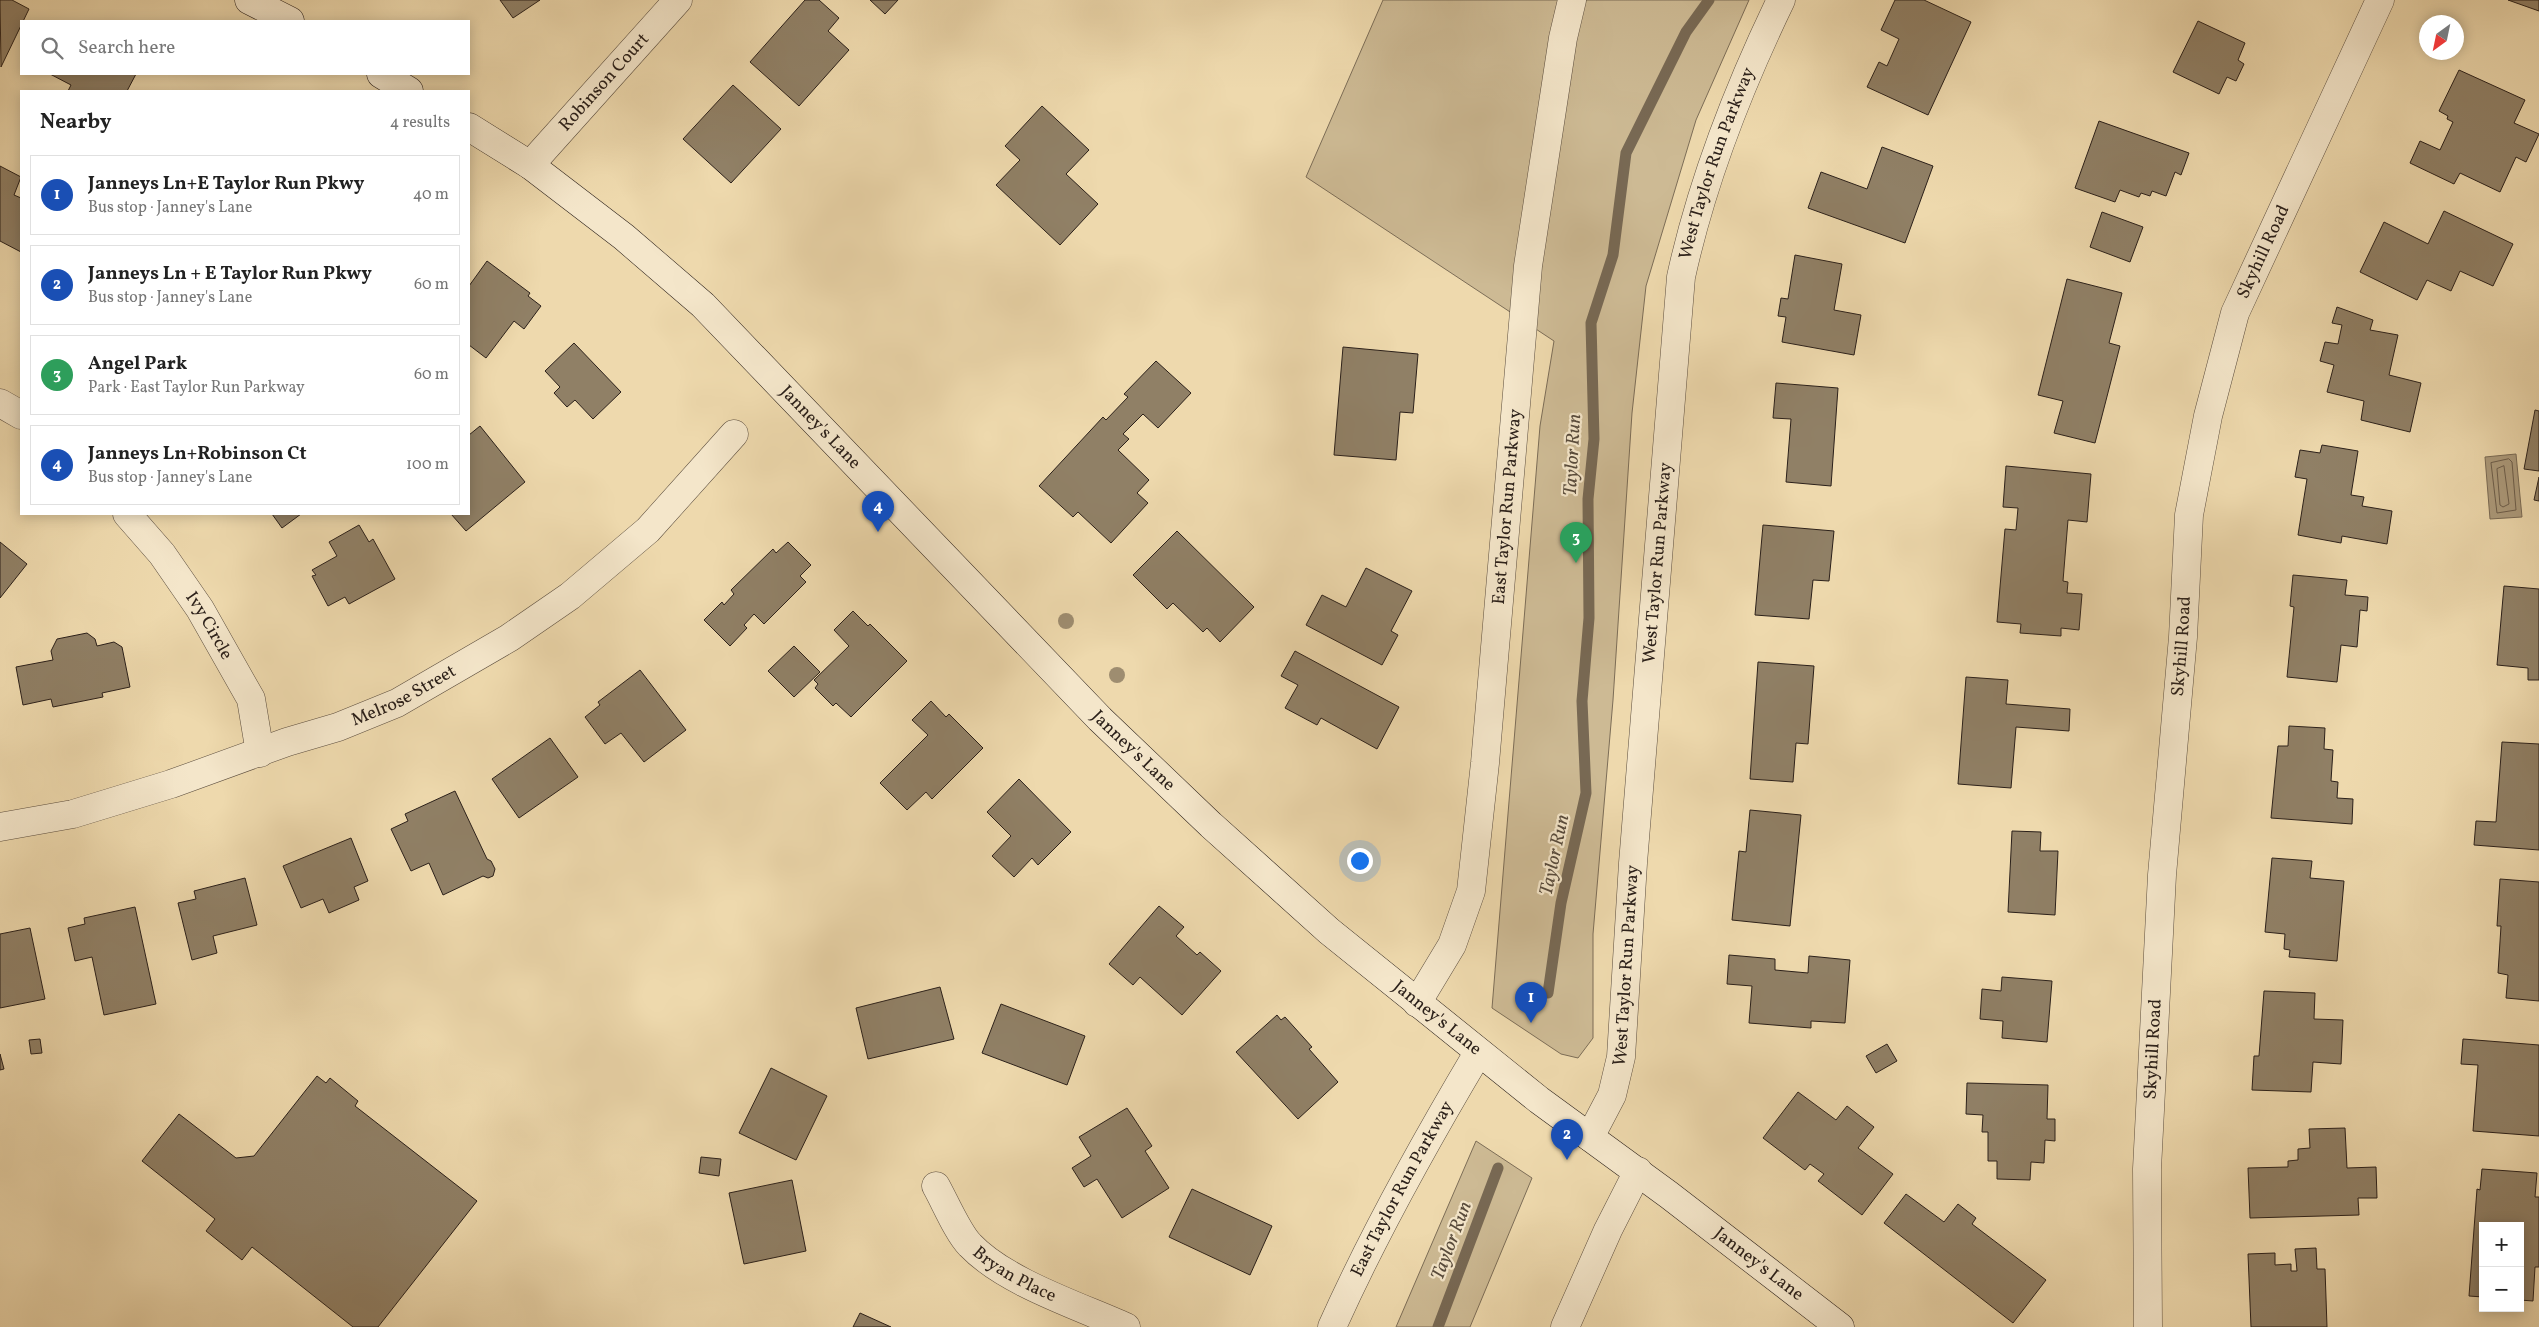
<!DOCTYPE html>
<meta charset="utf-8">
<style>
body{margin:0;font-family:Vollkorn,serif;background:#f2f2f2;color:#222}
.controls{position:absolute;right:15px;bottom:15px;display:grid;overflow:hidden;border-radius:0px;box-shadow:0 2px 12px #0003}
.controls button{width:45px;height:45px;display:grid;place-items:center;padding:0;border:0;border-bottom:1px solid #e0e0e0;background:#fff;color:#222;font:25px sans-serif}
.compass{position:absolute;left:2419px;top:15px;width:45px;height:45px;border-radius:50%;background:#fff;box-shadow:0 2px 12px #0003;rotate:213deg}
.you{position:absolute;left:1359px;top:860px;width:18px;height:18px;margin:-12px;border:4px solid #fff;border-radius:50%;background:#1a73e8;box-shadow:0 0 0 8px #1a73e833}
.badge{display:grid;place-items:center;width:32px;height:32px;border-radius:50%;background:#b45309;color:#fff;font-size:16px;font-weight:700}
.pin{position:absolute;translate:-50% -41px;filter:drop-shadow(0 1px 2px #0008)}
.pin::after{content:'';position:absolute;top:26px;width:18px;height:15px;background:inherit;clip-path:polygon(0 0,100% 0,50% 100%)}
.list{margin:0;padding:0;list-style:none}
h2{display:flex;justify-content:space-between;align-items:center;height:65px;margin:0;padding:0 20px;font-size:21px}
h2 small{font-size:16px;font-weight:400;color:#767676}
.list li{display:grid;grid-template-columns:32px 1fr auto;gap:15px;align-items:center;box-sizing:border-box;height:80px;margin:0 10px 10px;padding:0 10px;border:1px solid #e0e0e0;border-radius:0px}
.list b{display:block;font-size:19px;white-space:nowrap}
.list p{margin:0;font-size:16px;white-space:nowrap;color:#767676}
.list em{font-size:16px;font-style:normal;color:#767676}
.icon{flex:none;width:28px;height:28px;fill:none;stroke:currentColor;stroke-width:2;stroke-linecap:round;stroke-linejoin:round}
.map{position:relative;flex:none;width:2539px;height:1327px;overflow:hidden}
.search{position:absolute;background:#fff;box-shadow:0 2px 12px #0003;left:20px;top:20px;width:450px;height:55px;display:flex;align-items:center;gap:12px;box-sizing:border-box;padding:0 18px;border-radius:0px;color:#767676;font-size:19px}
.panel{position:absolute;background:#fff;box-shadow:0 2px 12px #0003;left:20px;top:90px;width:450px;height:425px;border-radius:0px}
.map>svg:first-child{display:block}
.green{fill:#cdba94;stroke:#7c6d57}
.water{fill:#ac9a7b;stroke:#786954}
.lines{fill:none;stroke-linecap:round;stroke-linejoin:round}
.shore{stroke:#6c5d4a;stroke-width:1}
.stream{stroke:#786954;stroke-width:11}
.building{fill:#908066;stroke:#2b201a}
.minor-casing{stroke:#5c4e3f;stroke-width:29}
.tertiary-casing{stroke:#5c4e3f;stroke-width:29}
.secondary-casing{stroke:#2b201a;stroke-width:29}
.minor{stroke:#f4e6ca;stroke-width:28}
.tertiary{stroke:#f4e6ca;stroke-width:28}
.secondary{stroke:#f4e6ca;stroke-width:28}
.tree{fill:#9e8d70}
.labels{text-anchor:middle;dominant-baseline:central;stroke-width:4.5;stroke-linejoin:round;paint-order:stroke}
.street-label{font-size:18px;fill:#2b201a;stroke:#f4e6ca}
.water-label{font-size:19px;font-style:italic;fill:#584b3c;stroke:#f4e6ca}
</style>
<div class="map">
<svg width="2539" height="1327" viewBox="0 0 2539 1327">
<rect width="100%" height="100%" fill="#eed9ad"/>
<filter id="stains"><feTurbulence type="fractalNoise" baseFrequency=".004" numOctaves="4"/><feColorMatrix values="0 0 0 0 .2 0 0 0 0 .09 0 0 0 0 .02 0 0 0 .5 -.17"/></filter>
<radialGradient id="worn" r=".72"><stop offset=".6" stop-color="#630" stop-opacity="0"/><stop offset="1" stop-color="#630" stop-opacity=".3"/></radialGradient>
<path class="green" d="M1383,0H1749L1696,120L1646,286L1632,413L1613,700L1593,934V1038L1578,1058L1561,1054L1492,1008L1540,426L1554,341L1306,177Z
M1476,1141L1532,1178L1470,1327H1396Z"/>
<path class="water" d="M2516,454L2522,517L2490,519L2485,457Z"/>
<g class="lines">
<path class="shore" d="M2509,459L2512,462L2516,510L2497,513L2491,463Z
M2504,466L2509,504L2503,507L2500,505L2497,469Z"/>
<path class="stream" d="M1548,993L1561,903L1586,793L1582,701L1589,618L1588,499L1594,439L1591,323L1613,255L1626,153L1686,32L1709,0
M1438,1327L1498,1168"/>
</g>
<path class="building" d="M0,0H12L29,9L1,67Z
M500,0H540L513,18Z
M805,0H819L839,18L828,31L849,50L799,106L750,62Z
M870,0H898L885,14Z
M1895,0H1924L1971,22L1928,115L1867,87L1879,62L1887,66L1899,39L1881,30Z
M2508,0H2539V11Z
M2198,21L2245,43L2238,60L2244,64L2236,81L2227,77L2219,94L2173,72Z
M2459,70L2525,100L2514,123L2539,134L2526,162L2516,157L2500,192L2460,173L2454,184L2410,163L2420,141L2440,150L2453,122L2447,119L2448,116L2439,111Z
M50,74H136L127,91H68L71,85Z
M733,85L781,129L731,183L683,139Z
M1042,106L1089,150L1066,174L1098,204L1060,245L996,185L1020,160L1005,146Z
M2099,121L2189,153L2181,175L2175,172L2166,196L2152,191L2150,196L2141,193L2139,197L2120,190L2115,202L2075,188Z
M1882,147L1933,166L1905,243L1808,208L1821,172L1867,189Z
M0,166L21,177L14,195L21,198V252L0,241Z
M2444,211L2513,244L2493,286L2460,271L2451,291L2427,280L2417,300L2360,272L2384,222L2428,244Z
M2102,212L2143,227L2130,262L2090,247Z
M1795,255L1842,264L1834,310L1861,315L1854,355L1782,342L1786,317L1778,316L1781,298L1788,299Z
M487,261L530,293L528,296L541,306L524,329L514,321L486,358L469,345V286Z
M2067,279L2122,293L2109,343L2120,346L2095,443L2054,433L2063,401L2038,395Z
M2337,307L2373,320L2370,330L2398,335L2389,375L2421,383L2410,432L2361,420L2364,401L2327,392L2334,365L2320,361L2325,342L2338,344L2342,325L2332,323Z
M574,343L621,392L593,419L575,400L567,407L554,393L560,387L545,371Z
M1343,347L1418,354L1413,413L1400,412L1396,460L1334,455Z
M1156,361L1191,393L1158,428L1143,414L1123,434L1129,439L1118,450L1149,480L1137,493L1148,503L1111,543L1078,512L1073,517L1039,486L1103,417L1106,420L1128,397L1124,394Z
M1776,383L1838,388L1831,486L1786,482L1791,419L1773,418Z
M2535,410L2539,411V471L2524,469Z
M480,426L525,482L466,531L451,514H469V435Z
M2322,445L2358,451L2351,495L2364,497L2362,506L2392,511L2387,544L2342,536L2341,543L2298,535L2307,479L2295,477L2300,450L2320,453Z
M2006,466L2091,474L2087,522L2068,520L2063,581L2068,582L2067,593L2082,594L2079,630L2061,628V636L2020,633L2021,624L1997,622L2005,529L2016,530L2018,508L2003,507Z
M2539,477V501L2534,500Z
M272,514H301L282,528Z
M359,525L369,542L373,539L395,579L349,604L345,597L328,606L312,576L316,575L312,570L337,556L329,542Z
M1763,525L1834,531L1829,581L1813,580L1809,619L1755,615Z
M1177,531L1254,607L1220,642L1207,628L1203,632L1173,603L1167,609L1133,575Z
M0,542L27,564L0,598Z
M788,542L811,565L800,576L806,582L764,624L754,614L744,625L747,628L730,646L704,620L722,602L724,605L734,594L731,590L773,549L776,553Z
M1366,568L1412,591L1391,631L1398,635L1382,665L1306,625L1322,595L1346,607Z
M2293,575L2347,580L2345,595L2368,597L2367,611L2360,610L2357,647L2341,645L2337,682L2287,677L2294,607L2290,606Z
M2504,586L2539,589V680H2528V668L2497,665Z
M853,611L868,626L870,624L907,661L851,717L836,703L833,706L815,688L818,684L814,680L849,646L834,630Z
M87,633L95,639L97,646L114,642L122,647L130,687L102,693L103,697L53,707L51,699L23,705L16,667L53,660L51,651L57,639Z
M794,646L820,672L794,697L768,671Z
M1295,651L1399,707L1377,749L1321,718L1317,725L1285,708L1298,685L1281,676Z
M1758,662L1814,666L1808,744L1796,743L1793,782L1750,779Z
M640,670L686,730L644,762L621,733L605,744L585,717L600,705L598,702Z
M1966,677L2008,680L2006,704L2070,709L2069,731L2016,727L2011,788L1958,784Z
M931,701L946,717L949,714L983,748L932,799L926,792L907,810L880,783L928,735L912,720Z
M2289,726L2325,728L2324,749L2333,750L2331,781L2338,782L2337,798L2353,799L2352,824L2271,818L2278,746H2288Z
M550,738L578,777L519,818L492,779Z
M2502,742L2539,744V850L2474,845L2476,821L2496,822Z
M1019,779L1071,832L1038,865L1032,858L1014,877L992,856L1011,836L987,812Z
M455,791L487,859L491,861L495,869L493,876L488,878L483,876L443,895L429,863L411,871L391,829L408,821L405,814Z
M1750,810L1801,815L1790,926L1732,920L1739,851L1746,852Z
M2012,831L2041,832L2040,851H2058L2055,915L2008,912Z
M351,838L368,881L354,887L359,900L329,913L323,899L301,908L283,866Z
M2272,858L2312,861L2310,878L2344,881L2337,961L2289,957L2290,950L2284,949L2285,934L2265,932Z
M245,878L257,925L213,936L217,953L192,960L178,903L196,899L194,891Z
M2500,879L2539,882V1001L2506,998L2508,975L2498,973L2501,926H2497Z
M1159,906L1184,927L1176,936L1197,955L1200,952L1221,971L1182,1015L1140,977L1133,985L1109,964Z
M135,907L156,1004L104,1015L92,957L75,961L68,928L85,924L84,918Z
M30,928L45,999L0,1008V934Z
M1729,955L1775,959V970L1808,973L1809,956L1850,960L1845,1023L1811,1021V1028L1749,1023L1752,986L1727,984Z
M2002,977L2052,981L2047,1042L2002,1038L2003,1021L1980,1019L1982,989L2001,991Z
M940,987L954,1039L868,1059L856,1008Z
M2264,991L2315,993L2314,1019L2343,1020L2341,1064L2313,1062L2311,1092L2252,1090L2254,1056H2259Z
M1001,1004L1085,1036L1067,1085L982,1053Z
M1277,1015L1281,1020L1285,1017L1312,1047L1309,1049L1338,1082L1298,1119L1236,1052Z
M40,1039L42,1053L31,1054L29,1040Z
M2463,1039L2539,1045V1136L2473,1131L2478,1065L2461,1064Z
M1887,1044L1897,1061L1876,1073L1866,1056Z
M0,1054L4,1069L0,1070Z
M771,1068L827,1096L796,1160L739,1133Z
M317,1076L326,1083L330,1078L358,1101L355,1106L477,1201L378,1327H353L252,1247L242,1260L206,1231L215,1219L142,1161L179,1114L236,1158L254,1156Z
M1967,1083L2048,1085L2047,1119H2055V1141L2045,1140L2044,1163L2031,1162L2030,1180L1997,1179V1161H1988V1132H1982L1983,1115L1966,1114Z
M1798,1092L1836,1120L1847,1106L1874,1127L1858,1148L1893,1174L1862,1215L1818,1181L1824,1174L1810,1164L1805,1170L1763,1138Z
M1127,1108L1152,1146L1145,1151L1169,1188L1122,1218L1097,1179L1084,1187L1072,1168L1091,1156L1079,1137Z
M2345,1128L2347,1168L2376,1167L2377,1198H2358L2359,1215L2250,1218L2248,1168L2288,1167V1161L2298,1160V1149L2310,1148L2309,1129Z
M701,1157L721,1159L719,1176L699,1173Z
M2482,1169L2537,1173L2535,1197H2539V1267H2535L2533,1301L2520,1300V1226H2483V1297L2469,1296L2477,1189L2480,1190Z
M792,1180L806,1251L744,1264L729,1193Z
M1192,1189L1272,1226L1250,1275L1169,1237Z
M1906,1194L1944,1222L1958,1204L1976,1218L1972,1224L2046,1280L2013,1323L1884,1223Z
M2316,1248L2317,1269H2325L2327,1327H2251L2248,1254L2275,1253V1265L2291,1264V1271H2297L2295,1249Z
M860,1313L891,1327H853Z"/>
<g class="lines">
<defs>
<g id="minor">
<path id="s1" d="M530,165L678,0"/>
<path d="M0,403L21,415"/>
<path id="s2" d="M127,514L162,554L200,609L251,699L260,753"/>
<path id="s3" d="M0,827L73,814L171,784L287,742L338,727L397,703L509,638L570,596L648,530L734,434"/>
<path id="s4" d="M1417,1003L1452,945L1471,891L1485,763L1528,266L1563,38L1572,0"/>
<path id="s5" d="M936,1186C945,1202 958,1233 970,1245C1005,1282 1079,1306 1126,1327"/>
<path id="s6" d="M1332,1327C1374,1233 1425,1142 1478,1053"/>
<path d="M1565,1327L1608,1230L1638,1171"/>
<path id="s7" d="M2148,1327L2147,1169L2162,875L2183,637L2189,515L2208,416L2235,313L2380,0"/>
</g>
<g id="tertiary">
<path id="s8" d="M1590,1137L1612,1095L1621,1057L1633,863L1681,277C1702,181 1738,89 1781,0"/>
</g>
<g id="secondary">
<path d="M249,0L290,21"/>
<path d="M381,74L409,91"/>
<path id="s9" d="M469,127L530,165L624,237L703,305L1100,719L1211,825L1329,931L1539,1100L1669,1195L1840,1327"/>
</g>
</defs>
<use href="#minor" class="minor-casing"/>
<use href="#tertiary" class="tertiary-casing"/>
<use href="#secondary" class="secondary-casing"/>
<use href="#minor" class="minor"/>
<use href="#tertiary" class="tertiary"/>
<use href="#secondary" class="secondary"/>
</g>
<g class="tree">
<circle cx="1066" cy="621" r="8"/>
<circle cx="1117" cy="675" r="8"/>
</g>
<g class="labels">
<g class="street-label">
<text stroke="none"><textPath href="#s1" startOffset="111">Robinson Court</textPath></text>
<text stroke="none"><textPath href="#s8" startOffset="988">West Taylor Run Parkway</textPath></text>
<text stroke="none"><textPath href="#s7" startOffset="1088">Skyhill Road</textPath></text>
<text stroke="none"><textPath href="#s9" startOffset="464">Janney's Lane</textPath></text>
<text stroke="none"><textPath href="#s4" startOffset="511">East Taylor Run Parkway</textPath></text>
<text stroke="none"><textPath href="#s8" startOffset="582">West Taylor Run Parkway</textPath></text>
<text stroke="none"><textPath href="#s2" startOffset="139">Ivy Circle</textPath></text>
<text stroke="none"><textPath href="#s7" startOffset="682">Skyhill Road</textPath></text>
<text stroke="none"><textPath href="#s3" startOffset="426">Melrose Street</textPath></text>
<text stroke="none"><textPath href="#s9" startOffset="914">Janney's Lane</textPath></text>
<text stroke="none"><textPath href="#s8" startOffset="178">West Taylor Run Parkway</textPath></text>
<text stroke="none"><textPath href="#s9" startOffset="1319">Janney's Lane</textPath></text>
<text stroke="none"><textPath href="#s7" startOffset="278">Skyhill Road</textPath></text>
<text stroke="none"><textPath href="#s6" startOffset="155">East Taylor Run Parkway</textPath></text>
<text stroke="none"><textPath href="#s9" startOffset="1724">Janney's Lane</textPath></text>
<text stroke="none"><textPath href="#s5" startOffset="122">Bryan Place</textPath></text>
</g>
<g class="water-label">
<text transform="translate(1573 455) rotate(-87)">Taylor Run</text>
<text transform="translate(1555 855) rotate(-78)">Taylor Run</text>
<text transform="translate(1452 1241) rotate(-69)">Taylor Run</text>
</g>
</g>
<rect width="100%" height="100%" filter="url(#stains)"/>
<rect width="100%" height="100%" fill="url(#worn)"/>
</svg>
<div class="controls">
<button>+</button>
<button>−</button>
</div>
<svg class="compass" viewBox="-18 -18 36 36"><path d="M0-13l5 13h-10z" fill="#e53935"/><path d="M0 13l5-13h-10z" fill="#767676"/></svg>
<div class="you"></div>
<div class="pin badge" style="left:1531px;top:1023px;background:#1a4fb4">1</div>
<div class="pin badge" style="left:1567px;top:1160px;background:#1a4fb4">2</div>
<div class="pin badge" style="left:1576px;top:563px;background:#2e9e5b">3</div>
<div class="pin badge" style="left:878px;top:532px;background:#1a4fb4">4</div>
<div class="search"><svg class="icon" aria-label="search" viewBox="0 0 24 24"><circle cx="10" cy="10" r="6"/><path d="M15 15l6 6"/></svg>Search here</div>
<section class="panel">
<h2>Nearby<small>4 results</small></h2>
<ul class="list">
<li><span class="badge" style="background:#1a4fb4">1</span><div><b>Janneys Ln+E Taylor Run Pkwy</b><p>Bus stop · Janney's Lane</p></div><em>40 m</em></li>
<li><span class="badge" style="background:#1a4fb4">2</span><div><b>Janneys Ln + E Taylor Run Pkwy</b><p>Bus stop · Janney's Lane</p></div><em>60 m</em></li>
<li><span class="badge" style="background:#2e9e5b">3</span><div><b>Angel Park</b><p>Park · East Taylor Run Parkway</p></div><em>60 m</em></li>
<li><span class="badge" style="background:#1a4fb4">4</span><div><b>Janneys Ln+Robinson Ct</b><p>Bus stop · Janney's Lane</p></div><em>100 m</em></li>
</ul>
</section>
</div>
